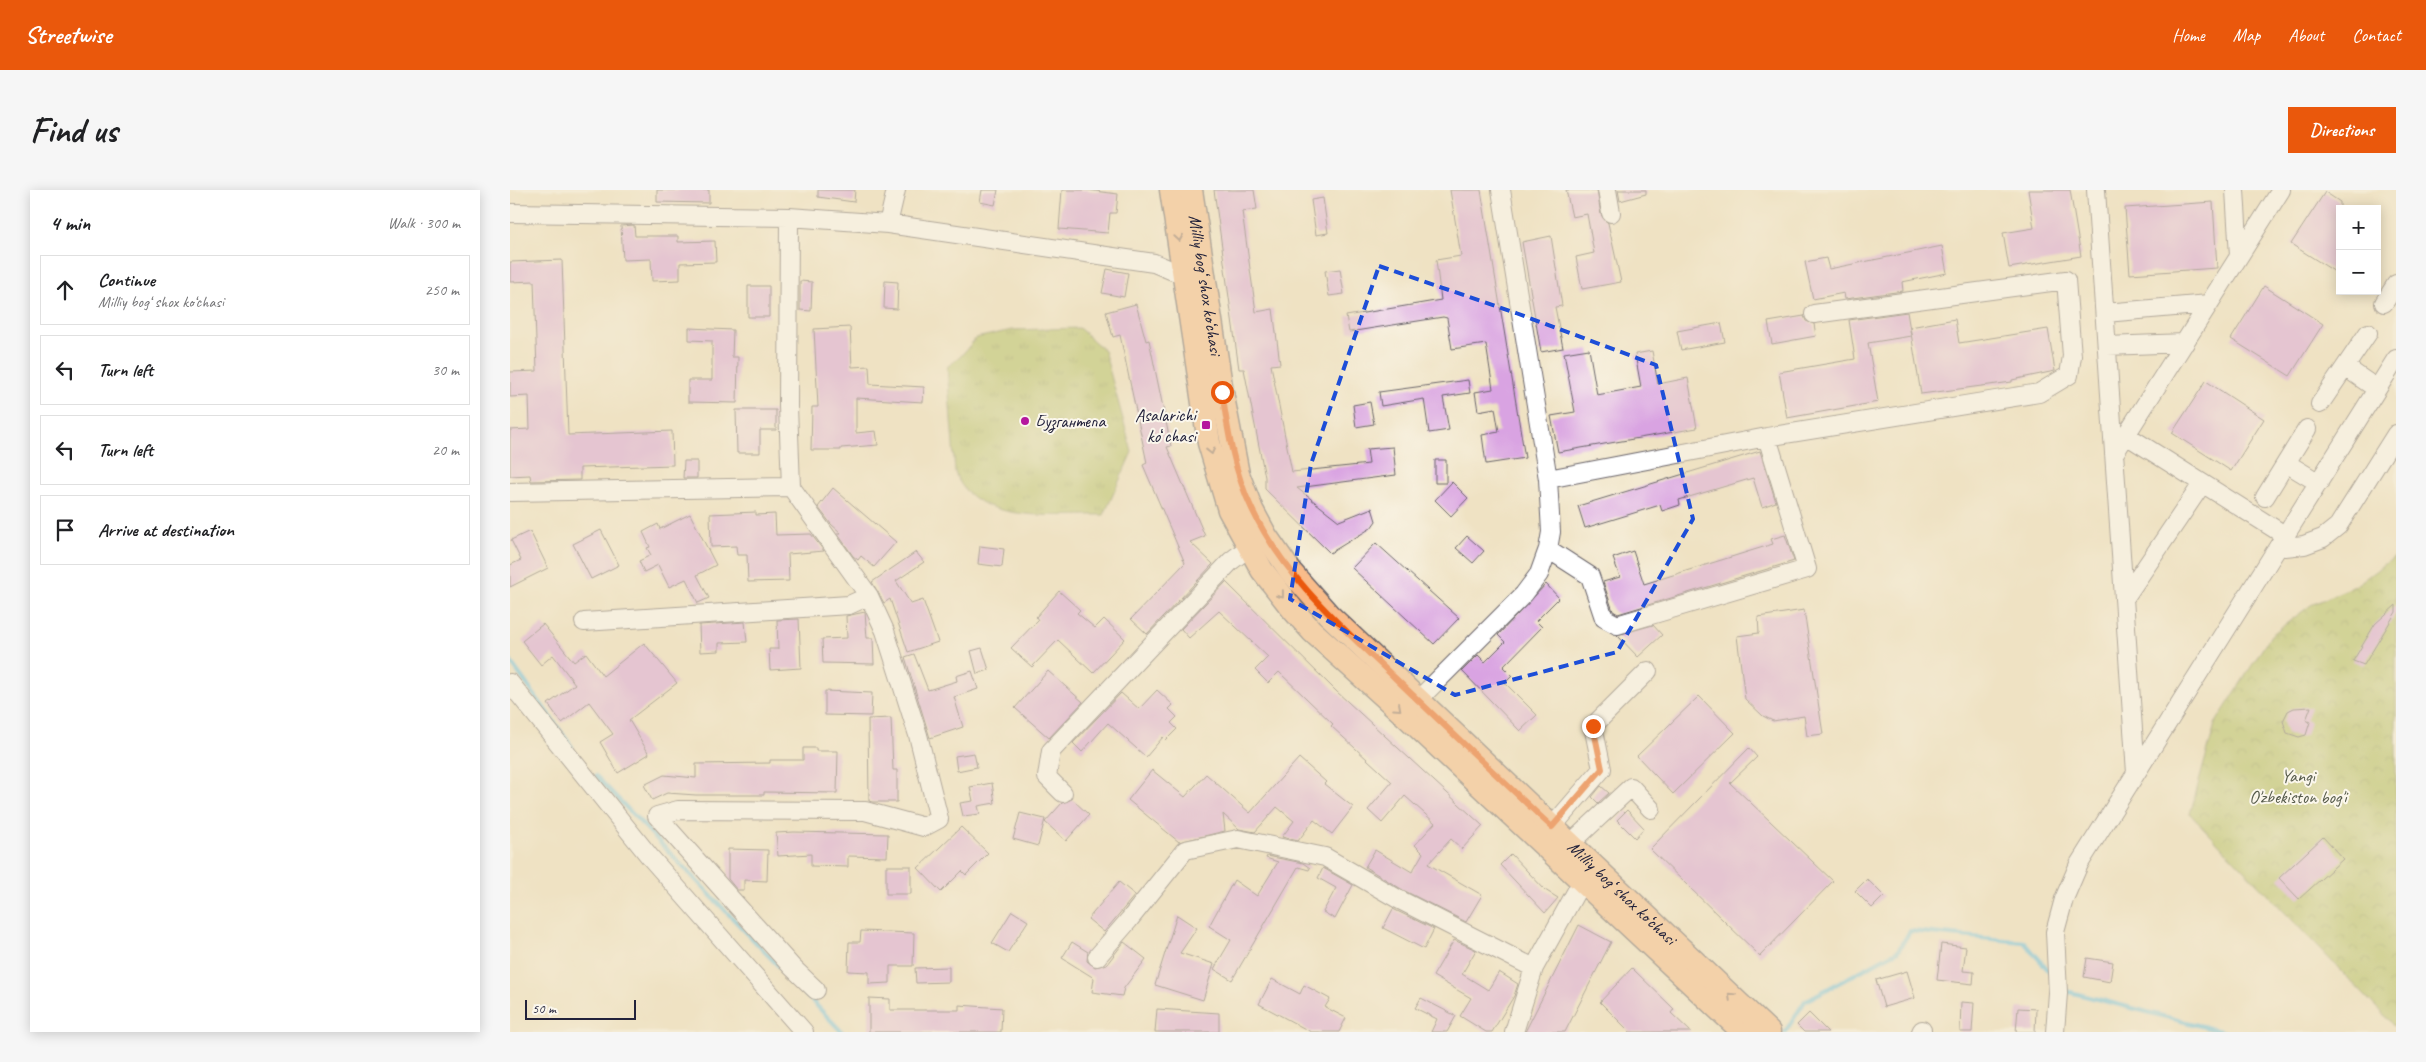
<!DOCTYPE html>
<meta charset="utf-8">
<style>
body{margin:0;font-family:Caveat,sans-serif;background:#f6f6f6;color:#202124}
.controls{position:absolute;right:15px;top:15px;display:grid;overflow:hidden;border-radius:0px;box-shadow:0 2px 12px #0003}
.controls button{width:45px;height:45px;display:grid;place-items:center;padding:0;border:0;border-bottom:1px solid #e0e0e0;background:#fff;color:#202124;font:25px sans-serif}
.scale{position:absolute;left:15px;bottom:12px;width:111px;box-sizing:border-box;padding-left:5px;border:2px solid #22223b;border-top:0;font-size:14px;line-height:18px;white-space:nowrap;color:#22223b;-webkit-text-stroke:4px #fbf7ec;paint-order:stroke}
.stop{position:absolute;width:15px;height:15px;margin:-11px;border:4px solid #ea580c;border-radius:50%;background:#fff}
.stop.end{background:#ea580c;border-color:#fff;box-shadow:0 1px 5px #0008}
.list{margin:0;padding:0;list-style:none}
h2{display:flex;justify-content:space-between;align-items:center;height:65px;margin:0;padding:0 20px;font-size:21px}
h2 small{font-size:16px;font-weight:400;color:#757577}
.list li{display:grid;grid-template-columns:32px 1fr auto;gap:15px;align-items:center;box-sizing:border-box;height:70px;margin:0 10px 10px;padding:0 10px;border:1px solid #e0e0e0;border-radius:0px}
.list b{display:block;font-size:19px;white-space:nowrap}
.list p{margin:0;font-size:16px;white-space:nowrap;color:#757577}
.list em{font-size:16px;font-style:normal;color:#757577}
.icon{flex:none;width:28px;height:28px;fill:none;stroke:currentColor;stroke-width:2;stroke-linecap:round;stroke-linejoin:round}
.map{position:relative;flex:none;width:1886px;height:842px;overflow:hidden;border-radius:0px}
header{display:flex;align-items:center;gap:30px;box-sizing:border-box;height:70px;padding:0 25px;background:#ea580c;color:#fff}
header strong{font-size:24px}
nav{display:flex;gap:28px;margin-inline-start:auto;font-size:18px}
.intro{display:flex;align-items:center;justify-content:space-between;box-sizing:border-box;height:120px;padding:0 30px}
h1{margin:0;font-size:35px}
.button{padding:12px 22px;border-radius:0px;background:#ea580c;color:#fff;font-size:18px;font-weight:700}
main{display:flex;gap:30px;padding:0 30px}
aside{flex:1;background:#fff;border-radius:0px;box-shadow:0 2px 12px #0003}
.map>svg:first-child{display:block}
.grass{fill:url(#grass-tufts);stroke:#69714e}
.park{fill:url(#park-crowns);stroke:#69714e}
.lines{fill:none;stroke-linecap:round;stroke-linejoin:round}
.stream{stroke:#67c1e5;stroke-width:4.5}
.building{fill:#d9a3e2}
.minor-casing{stroke:#6a656b;stroke-width:20}
.major-casing{stroke:#6a656b;stroke-width:25}
.minor{stroke:#fff;stroke-width:18}
.major{stroke:#f9bc8a;stroke-width:22}
.oneway{stroke:#8e6f62}
.route{stroke:#ea580c;stroke-width:6}
.marked{fill:none;stroke:#1d4ed8;stroke-width:4;stroke-dasharray:10 6;stroke-linejoin:round}
.poi-dot{fill:#b5179e;stroke:#fbf7ec;stroke-width:2}
.labels{text-anchor:middle;dominant-baseline:central;stroke-width:4;stroke-linejoin:round;paint-order:stroke}
.street-label{font-size:18px;fill:#22223b;stroke:#fbf7ec}
.poi-label{font-size:18px;fill:#22223b;stroke:#fbf7ec;text-anchor:end}
.park-label{font-size:18px;fill:#545949;stroke:#fbf7ec}
</style>
<header>
<strong>Streetwise</strong>
<nav><a>Home</a><a>Map</a><a>About</a><a>Contact</a></nav>
</header>
<div class="intro"><h1>Find us</h1><a class="button">Directions</a></div>
<main>
<aside>
<h2>4 min<small>Walk · 300 m</small></h2>
<ul class="list">
<li><svg class="icon" aria-label="ahead" viewBox="0 0 24 24"><path d="M12 20V5M6 11l6-6 6 6"/></svg><div><b>Continue</b><p>Milliy bog‘ shox ko‘chasi</p></div><em>250 m</em></li>
<li><svg class="icon" aria-label="left" viewBox="0 0 24 24"><path d="M17 20v-9H6M10 6l-5 5 5 5"/></svg><div><b>Turn left</b></div><em>30 m</em></li>
<li><svg class="icon" aria-label="left" viewBox="0 0 24 24"><path d="M17 20v-9H6M10 6l-5 5 5 5"/></svg><div><b>Turn left</b></div><em>20 m</em></li>
<li><svg class="icon" aria-label="arrive" viewBox="0 0 24 24"><path d="M6 21V4h12l-3 4 3 4H6"/></svg><div><b>Arrive at destination</b></div></li>
</ul>
</aside>
<div class="map">
<svg width="1886" height="842" viewBox="0 0 1886 842">
<defs>
<pattern id="grass-tufts" width="24" height="20" patternUnits="userSpaceOnUse" patternTransform="scale(1.25)"><rect width="24" height="20" fill="#b0c062"/><path d="M3 7l-1-3M5 7V3M7 7l1-3M15 17l-1-3M17 17v-4M19 17l1-3" fill="none" stroke="#8f9c52"/></pattern>
<pattern id="park-crowns" width="20" height="18" patternUnits="userSpaceOnUse" patternTransform="scale(1.25)"><rect width="20" height="18" fill="#b0c062"/><path d="M2 6a3 3 0 1 1 6 0M12 15a3 3 0 1 1 6 0" fill="none" stroke="#8f9c52"/></pattern>
</defs>
<rect width="100%" height="100%" fill="#fbf7ec"/>
<filter id="ink" filterUnits="userSpaceOnUse"><feTurbulence type="fractalNoise" baseFrequency=".02" numOctaves="2"/><feDisplacementMap in="SourceGraphic" scale="10" xChannelSelector="R" yChannelSelector="G"/><feConvolveMatrix kernelMatrix="1 2 1 2 8 2 1 2 1" color-interpolation-filters="sRGB"/></filter>
<filter id="wash" filterUnits="userSpaceOnUse"><feTurbulence type="fractalNoise" baseFrequency=".0096" numOctaves="4" result="noise"/><feDisplacementMap in="SourceGraphic" scale="20" xChannelSelector="R" yChannelSelector="G"/><feGaussianBlur stdDeviation="1.12" result="paint"/><feColorMatrix in="noise" values="0 0 0 0 0 0 0 0 0 0 0 0 0 0 0 0 0 1.4 0 .05"/><feComposite in="paint" operator="in"/></filter>
<g filter="url(#wash)">
<rect width="100%" height="100%" fill="#efe2c3"/>
<path class="grass" d="M569,138L594,160L622,262L594,325C550,324 463,336 445,282L437,177L450,167L466,148L502,140Z"/>
<path class="park" d="M1886,366V838L1680,624L1705,534L1761,445L1801,415L1846,395Z"/>
<g class="lines">
<path class="stream" d="M0,471L62,557
M86,586L332,842
M1553,797L1556,801L1714,842
M1275,842L1295,811L1388,761L1400,741L1514,752L1541,783"/>
</g>
<g id="blocks">
<path class="building" d="M147,0H199V13L147,12Z
M308,0H345L344,12L308,7Z
M472,0H488L485,15L470,12Z
M552,0H577L608,4L606,23H600L598,43L549,39Z
M704,0H744L747,19L732,21L746,122L763,119L770,174L761,175L782,282L859,274L857,259L883,257L886,285L787,298L829,331L862,318L866,331L861,338L820,363L755,299V287L734,179H729Z
M940,0H971L1015,268L976,274L972,245L989,242L985,218L968,221L965,202L983,199L976,154L942,159L937,128L933,127L839,142L836,126L931,110L926,70L951,66Z
M1056,0H1087L1091,25L1098,33L1111,92L1072,99L1066,67L1084,63L1077,24L1062,27Z
M1108,0H1136V4L1110,11Z
M1518,0H1560L1571,66L1499,78L1493,43L1524,38Z
M1815,2L1830,12V85L1781,54Z
M813,8L818,43L806,45L801,10Z
M1703,12L1707,78L1620,84L1615,18Z
M124,35L125,46H168V52L205,51L206,72L170,73V90L142,91L141,69L113,70L111,36Z
M1041,46L1052,116L1045,117L1053,158L1031,162L1012,52Z
M1432,56L1437,83L1392,92L1393,101L1335,109L1334,103L1303,109L1295,72L1316,68L1319,79Z
M52,70L58,245L162,241L163,275L70,278V290L21,291L20,285L0,286V240L20,239L19,206L0,207V182L27,181L24,91L0,92V72Z
M597,79L618,83L614,107L592,103Z
M830,79L834,104L819,106L815,81Z
M290,91L302,92L301,121L290,120Z
M375,91L388,92L387,119L374,118Z
M238,96H259V127H238Z
M1754,96L1813,134L1780,186L1721,149Z
M626,114L636,151L639,150L661,256L657,257L695,346L680,352L703,374L637,444L621,429L675,373L633,275L637,273L610,145L603,147L596,122Z
M1397,122L1401,146L1358,153L1368,212L1277,228L1269,182L1345,169L1339,130Z
M1294,126L1296,131L1304,134L1306,146L1262,154L1258,132Z
M1445,129L1449,153L1538,139L1545,181L1502,190V192L1411,204L1400,137Z
M1211,133L1215,152L1171,160L1167,141Z
M340,137L342,177L359,176L360,194L414,197L413,212L346,208V243L366,241L368,255L331,258V260H301L302,217H308L304,139Z
M179,138L223,140L222,167H228L227,213L178,212V190H202V151L179,150Z
M1079,159L1087,205L1131,197L1125,164L1142,161L1148,194L1178,188L1187,238L1048,262L1041,226L1065,222L1054,163Z
M958,190L960,203L933,207L939,240L919,243L914,209L871,216L869,202Z
M1696,191L1754,229L1721,281L1662,243Z
M860,212L864,234L846,237L843,215Z
M226,220H266V240H250V263H227Z
M1250,261L1266,312L1252,317L1243,288L1169,310L1170,315L1152,321L1150,315L1075,338L1068,316Z
M925,270H936V293H925Z
M174,271H187V288H173Z
M942,292L958,308L941,326L925,310Z
M323,298L386,352L364,377L351,366L348,370L343,366L327,343H331L321,334L308,317Z
M246,322V325L265,324L266,345L301,344L314,361L278,364L279,391L238,392L237,365H227L226,356L201,357L200,324Z
M180,324L206,375L187,385L199,408L188,413L176,389L159,397L148,375L134,382L129,371L141,365L137,358L140,357L133,342L148,334L150,339Z
M91,340L109,375L81,389L63,354Z
M20,341L38,378L0,397V375L11,370L1,350Z
M1275,345L1284,371L1108,424L1103,421L1093,392L1110,387L1103,368L1123,361L1134,394L1263,354L1261,349Z
M957,346L974,361L963,373L946,358Z
M866,353L949,428L924,454L842,378Z
M470,356L494,359L492,377L468,374Z
M406,362L414,372L386,391L401,414L413,410L428,452L398,462L380,409L374,413L362,392Z
M716,392L826,501L973,636L952,659L941,649L918,674L972,705L956,732L893,700L855,677L865,660L902,682L913,663L905,655L925,633L895,606L872,633L858,620L882,592L821,536L823,534L769,482L758,493L745,480L758,467L709,421L679,448L671,439Z
M1036,394L1049,408L1026,431L1032,437L993,477L1002,486L995,493L1027,525L1010,541L952,481L968,465L975,472L995,452L988,445Z
M549,401L570,420L567,423L585,438L594,429L615,449L583,483L548,450L522,477L501,458L528,430L526,427Z
M1886,415V422L1854,475L1843,471L1865,434Z
M1294,420L1313,544L1297,546L1294,526L1263,531L1253,526L1235,509L1227,446L1249,443L1248,427Z
M355,422L357,448H363L364,474L313,473L312,449L337,448L336,426Z
M289,429L291,478L260,480L259,459H268L267,430Z
M235,432L237,452L209,453V461L190,462L189,435Z
M33,434L64,472L76,463L93,486L134,453L167,493L119,530L139,564L108,583L90,552L103,544L79,512L52,533L38,514L65,494L43,465L31,475L12,451Z
M1143,435L1152,445L1128,467L1107,445Z
M472,458L479,480L467,484L461,461Z
M404,464L418,500L447,491L446,486L462,481L468,499L444,507L453,537L420,548L395,467Z
M538,481L573,512L539,548L505,518Z
M647,500L663,515L659,519L667,527L661,533L667,539L656,550L653,547L636,567L598,533L572,562L563,553L611,503L629,519Z
M315,501L362,503L361,526L315,525Z
M1189,506L1225,543L1163,604L1127,566Z
M1801,517L1796,530L1800,532L1796,545L1789,547L1777,543L1773,531L1778,521L1784,518Z
M381,528L383,580H387V612H362L359,611L358,529Z
M293,558H306V561H328L327,603L254,602V605H186L157,603L142,610L134,595L154,585L186,588V574L260,573V570H293Z
M1239,558L1247,567L1220,593L1323,691L1250,766L1140,659Z
M464,563L467,577L447,581L445,566Z
M789,568L816,592L814,594L843,617L822,644L804,630L788,651L772,647L784,631L767,617L745,642L729,639L713,624L715,641L669,652L618,610L642,580L675,607L696,584L740,623Z
M482,593L485,613L468,616L470,624L453,626L450,613L463,611L460,597Z
M1091,596L1099,603L1088,613L1082,607Z
M562,609L579,625L556,651L535,632L552,613Z
M1117,620L1134,638L1125,648L1107,630Z
M510,623L535,629L528,656L503,649Z
M451,637L478,663L456,685L452,681L431,702L408,678Z
M284,642L378,644L377,667L338,666V677L301,676V664L268,666L266,643Z
M1813,647L1833,669L1789,709L1769,688Z
M218,659L258,660L257,691L234,690V700H227L218,689Z
M1001,664L1035,700L1048,708L1035,723L990,675Z
M757,666L793,673L800,678L799,680L788,677L722,790L704,779L721,750L699,736L724,690L747,706L768,672L756,668Z
M376,676H401V704H376Z
M813,678L843,695L825,729L813,722L826,698L808,688Z
M1357,689L1374,706L1362,718L1345,701Z
M609,692L625,705L594,742L578,729Z
M883,719L924,739L914,759L873,738Z
M502,721L518,731L498,762L482,753Z
M667,725L687,738L670,763L704,774L693,810L645,795Z
M1069,735L1101,752L1055,842H1015Z
M351,741L404,743L403,776H380V793L359,794V782L338,781L339,752H350Z
M944,750L966,760L952,784L978,800L989,782L1008,794L1004,806L982,842H976L950,826L961,808L923,786Z
M562,752L578,762L577,771L585,777L597,774L614,752L636,769L614,798L612,806L582,802L584,788L552,768Z
M1431,754L1456,757L1453,781L1464,782L1463,794L1427,790Z
M1577,768L1603,772L1600,792L1574,787Z
M439,777V792L406,793L405,778Z
M1122,778L1164,819L1161,823L1181,842H1120L1090,812Z
M1397,781L1405,808L1374,817L1366,790Z
M762,789L790,804L794,795L820,809L815,817L836,828L829,842H801L749,814Z
M359,808L380,809V820H449V815L492,818L491,842H359Z
M911,808L946,826L937,842H921L927,829L905,818Z
M1451,812L1464,813L1462,842H1450Z
M1508,818L1526,819L1525,842H1506Z
M647,819L709,823V842H645Z
M1299,823L1318,842H1294L1287,835Z"/>
</g>
</g>
<g filter="url(#ink)">
<use href="#blocks" fill-opacity="0" stroke="#6a656b" stroke-width="1"/>
<g class="lines">
<defs>
<path id="minor" d="M1097,0L1101,23
M1586,0L1626,583
M1725,0L1729,66
M0,23L279,27L378,34L644,73L663,81L686,78
M279,27L278,216L281,297L359,406L375,441L408,545L429,629L414,637L355,621L168,620L147,626L282,777L306,800
M378,34L386,0
M1874,113L1886,94
M1595,123L1699,114
M1597,156L1675,153
M1835,177L1867,199
M1810,214L1858,143
M1616,245L1776,346
M1604,264L1771,0
M1776,273L1809,293
M1038,289L1257,247L1529,203L1559,185L1562,166L1556,90L1304,124
M0,302L281,297
M1755,307L1797,239
M1770,356L1775,357L1794,355L1813,348L1828,336L1886,244
M1038,359L1080,386L1094,428L1107,435L1297,379L1257,247
M1614,409L1692,294
M74,432L339,415L359,406
M0,493L140,667L294,842
M908,510L1014,404L1029,384L1038,359L1041,342L1038,289L991,0
M553,603L537,587L541,561L721,371L738,358
M1042,637L1092,579L1083,536L1138,481
M1060,654L1121,597L1141,619
M587,767L619,730L675,660L728,649L815,667L888,709L1024,778
M1004,842L1024,778L1072,691
M1411,842L1412,840
M1545,842L1548,803L1545,742L1554,709L1569,674L1886,169"/>
<g id="major">
<path d="M661,0L699,253L719,320L752,380L784,421L802,441L897,527L1233,842"/>
<path id="s1" d="M681,0L712,202L728,284L742,320L756,346L781,382L819,425L1259,842"/>
</g>
</defs>
<use href="#minor" class="minor-casing"/>
<use href="#major" class="major-casing"/>
<use href="#minor" class="minor"/>
<use href="#major" class="major"/>
</g>
<defs><path id="oneway-chevron" d="M-2-3.5L2.5 0L-2 3.5" fill="none" stroke-width="1.6" stroke-linecap="round" stroke-linejoin="round" transform="scale(1.25)"/></defs>
<g class="oneway">
<use href="#oneway-chevron" transform="translate(669 48) rotate(81)"/>
<use href="#oneway-chevron" transform="translate(701 261) rotate(76)"/>
<use href="#oneway-chevron" transform="translate(771 405) rotate(52)"/>
<use href="#oneway-chevron" transform="translate(888 518) rotate(42)"/>
<use href="#oneway-chevron" transform="translate(1221 806) rotate(-136)"/>
</g>
</g>
<g class="lines" filter="url(#ink)">
<path class="route" d="M712,202C718,242 724,282 742,319C774,387 832,437 885,488C937,538 989,588 1042,637L1092,579L1083,536"/>
</g>
<path d="M0 0H1886V842H0ZM869,76L1006,123L1146,175L1183,329L1107,462L945,505L780,409L801,274Z" fill="#efe2c3" fill-opacity=".55" fill-rule="evenodd"/>
<path class="marked" d="M869,76L1006,123L1146,175L1183,329L1107,462L945,505L780,409L801,274Z"/>
<g class="poi-dot">
<circle cx="515" cy="231" r="5"/>
<rect x="691" y="230" width="10" height="10" rx="2.5"/>
</g>
<g class="labels">
<g class="street-label">
<text stroke="none"><textPath href="#s1" startOffset="96">Milliy bog‘ shox ko‘chasi</textPath></text>
<text stroke="none"><textPath href="#s1" startOffset="861">Milliy bog‘ shox ko‘chasi</textPath></text>
</g>
<g class="poi-label">
<text x="686" y="225">Asalarichi<tspan x="686" dy="21">koʻchasi</tspan></text>
<text x="525" y="231" text-anchor="start">Бузгантепа</text>
</g>
<g class="park-label">
<text x="1788" y="586">Yangi<tspan x="1788" dy="21">O'zbekiston bog'i</tspan></text>
</g>
</g>
</svg>
<div class="controls">
<button>+</button>
<button>−</button>
</div>
<div class="scale">50 m</div>
<div class="stop" style="left:712px;top:202px"></div>
<div class="stop end" style="left:1083px;top:536px"></div>
</div>
</main>
